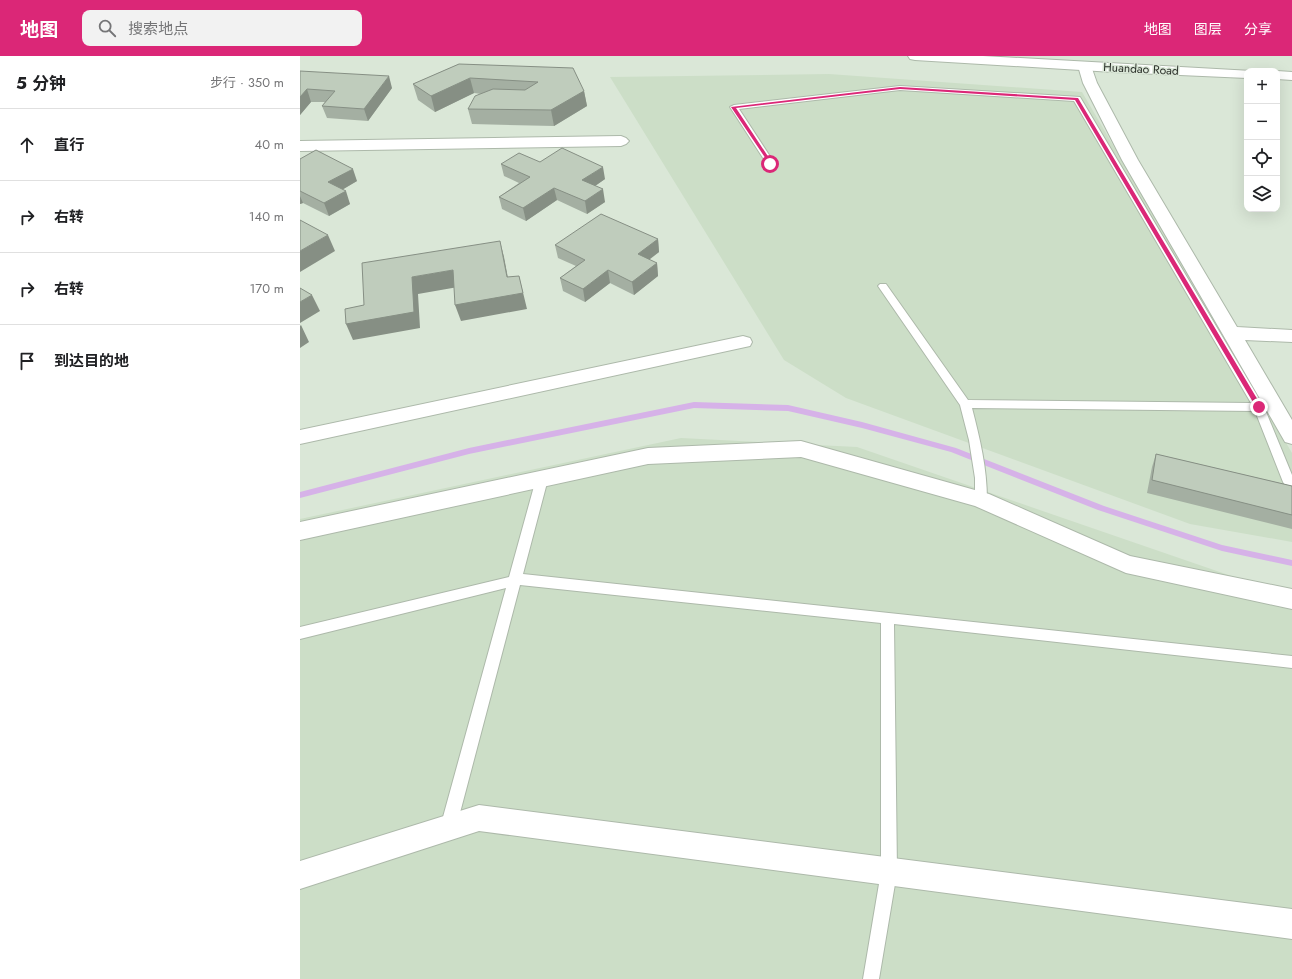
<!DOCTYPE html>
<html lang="zh">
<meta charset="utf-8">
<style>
body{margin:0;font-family:Jost,"Noto Sans SC",sans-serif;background:#f2f2f2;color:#202124}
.controls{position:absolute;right:12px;top:12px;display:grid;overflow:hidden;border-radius:8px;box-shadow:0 4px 16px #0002}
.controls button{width:36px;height:36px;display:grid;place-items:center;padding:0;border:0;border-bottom:1px solid #e0e0e0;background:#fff;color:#202124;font:20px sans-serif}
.stop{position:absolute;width:12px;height:12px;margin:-9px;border:3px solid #db2777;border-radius:50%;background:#fff}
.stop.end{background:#db2777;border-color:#fff;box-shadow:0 1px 4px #0008}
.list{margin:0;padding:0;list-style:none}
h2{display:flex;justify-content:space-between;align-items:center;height:52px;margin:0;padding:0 16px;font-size:17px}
h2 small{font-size:13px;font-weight:400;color:#757577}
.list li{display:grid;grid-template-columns:26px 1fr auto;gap:12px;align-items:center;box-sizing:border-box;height:72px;padding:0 16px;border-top:1px solid #e0e0e0}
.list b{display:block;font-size:15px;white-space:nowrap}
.list em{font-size:13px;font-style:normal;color:#757577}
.icon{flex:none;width:22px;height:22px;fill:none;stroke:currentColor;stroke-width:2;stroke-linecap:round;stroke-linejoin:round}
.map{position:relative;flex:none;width:992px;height:923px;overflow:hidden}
header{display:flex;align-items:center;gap:24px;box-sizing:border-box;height:56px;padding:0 20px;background:#db2777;color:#fff}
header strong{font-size:19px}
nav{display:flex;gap:22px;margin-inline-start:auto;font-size:14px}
.search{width:280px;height:36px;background:#f2f2f2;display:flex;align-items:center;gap:10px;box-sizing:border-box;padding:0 14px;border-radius:8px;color:#757577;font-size:15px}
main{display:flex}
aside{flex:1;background:#fff}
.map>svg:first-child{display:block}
.built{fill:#ccdec7}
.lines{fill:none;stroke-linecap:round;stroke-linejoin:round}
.stream{fill:#d6b2e8;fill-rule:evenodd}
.service-casing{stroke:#adb9aa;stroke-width:2}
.minor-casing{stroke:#adb9aa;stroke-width:2}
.tertiary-casing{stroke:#adb9aa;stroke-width:2}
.service{fill:#fff;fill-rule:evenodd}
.minor{fill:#fff;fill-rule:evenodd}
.tertiary{fill:#fff;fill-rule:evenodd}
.wall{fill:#a4afa2}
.shaded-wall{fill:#868f84}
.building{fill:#bfccbc;stroke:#868f84}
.route{fill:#db2777}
.labels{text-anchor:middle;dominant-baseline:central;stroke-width:3;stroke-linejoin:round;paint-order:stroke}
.far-street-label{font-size:12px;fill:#2b302a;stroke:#dae7d7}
</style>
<header>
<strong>地图</strong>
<div class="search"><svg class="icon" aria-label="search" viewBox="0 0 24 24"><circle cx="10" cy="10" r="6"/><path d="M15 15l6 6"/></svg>搜索地点</div>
<nav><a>地图</a><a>图层</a><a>分享</a></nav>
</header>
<main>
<aside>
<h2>5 分钟<small>步行 · 350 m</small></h2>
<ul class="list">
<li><svg class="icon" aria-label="ahead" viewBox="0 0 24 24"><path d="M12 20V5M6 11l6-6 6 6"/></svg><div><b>直行</b></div><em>40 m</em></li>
<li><svg class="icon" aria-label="right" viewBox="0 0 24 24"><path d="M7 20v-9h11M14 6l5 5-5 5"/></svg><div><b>右转</b></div><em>140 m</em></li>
<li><svg class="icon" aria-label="right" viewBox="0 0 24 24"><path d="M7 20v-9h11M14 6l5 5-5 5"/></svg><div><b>右转</b></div><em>170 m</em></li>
<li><svg class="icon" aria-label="arrive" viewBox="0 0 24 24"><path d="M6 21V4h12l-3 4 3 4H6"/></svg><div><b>到达目的地</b></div></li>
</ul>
</aside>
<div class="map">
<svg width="992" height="923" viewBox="0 0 992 923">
<rect width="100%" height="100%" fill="#dae7d7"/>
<path class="built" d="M529,18L782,36L992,397V486L890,468L546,342L484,304L310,21Z
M381,382L557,391L992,541V923H0V463Z"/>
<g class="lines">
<path class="stream" d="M394,346L488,349L562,366L656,392L804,450L922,489L992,504V510L922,495L798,454L651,396L562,372L488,355L394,352L169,398L0,442V436L169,392Z"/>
<defs>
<path id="service" d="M600,30L780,41L964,351L992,419V431L985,429L983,426L955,355L672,352C680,383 687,412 687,444L685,447L681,448L677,447L675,444V422L669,384L660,349L578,230L580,228H586L668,344L951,347L774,45L600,34L439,53L475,108L471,111L467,108L430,51L434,49Z
M242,419L246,420L248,423L223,518L992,600V612L594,568L597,816L579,923H563L581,816V567L220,529L156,772L153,777L148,779L143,777L140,772L206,532L0,583V571L209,521L236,423L238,420Z"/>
<path id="minor" d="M785,6L790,7L797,27L838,104L937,271L992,274V286L945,284L992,364V388L985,386L822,104L783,27L778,10L780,7Z
M321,80L326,82L329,85L326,88L321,90L0,95V85Z
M443,280L450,282L452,286L450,290L0,388V374Z
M501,385L689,438L830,500L992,533V553L826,517L675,450L501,401L348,408L0,484V466L348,392Z
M179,749L992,853V883L179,775L0,833V805Z"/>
<path id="tertiary" d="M608,0H683L952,15H947V22L813,16L615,4L610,3Z
M976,15H977L992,16V24L977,23Z"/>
</defs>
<use href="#service" class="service-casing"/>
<use href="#minor" class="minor-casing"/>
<use href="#tertiary" class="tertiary-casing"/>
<use href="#service" class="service"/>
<use href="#minor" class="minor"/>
<use href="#tertiary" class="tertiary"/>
</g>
<path class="wall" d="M159,8L284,35L287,50L254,70L172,68L168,53L181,38L174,37L135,56L118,44L113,28Z
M0,15L92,32L68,65L27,62L22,50L25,46H11L0,59Z
M0,103L57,125L42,134L50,148L29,160L3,147L0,148Z
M240,106L305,123L295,130L305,146L287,158L257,144L226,165L202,153L199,141L219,127L204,120L201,108Z
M358,183L359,196L349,204L357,207L358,220L334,239L310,227L285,246L263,235L260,222L276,210L258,202L255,189Z
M856,398L992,430V473L847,437L852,411Z"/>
<path class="shaded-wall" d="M89,20L92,32L68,65L64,53Z
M170,22L174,37L135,56L131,40Z
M7,33L11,46L0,59V41Z
M284,35L287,50L254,70L251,54Z
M303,111L305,123L285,137L282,124Z
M53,113L57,125L33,139L28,126Z
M254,132L257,144L226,165L223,152Z
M303,133L305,146L287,158L285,145Z
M46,135L50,148L29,160L24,147Z
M0,140L3,147L0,148Z
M28,179L35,195L0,216V195Z
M358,183L359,196L339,211L338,198Z
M200,185L204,201L211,238L207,221Z
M357,207L358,220L334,239L332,226Z
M153,214L158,231L118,238L120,272L53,284L46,268L112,221Z
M308,214L310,227L285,246L283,233Z
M219,220L227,253L161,265L155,249Z
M12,239L20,255L0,267V246Z
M1,269L9,286L0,292V270Z"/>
<path class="building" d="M159,8L273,12L284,35L251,54L168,53L175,40L193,33L225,34L238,26L170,22L131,40L113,28Z
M0,15L89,20L64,53L22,50L35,35L7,33L0,41Z
M262,92L303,111L282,124L303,133L285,145L254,132L223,152L199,141L230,121L201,108L219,97L240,106Z
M16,94L53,113L28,126L46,135L24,147L0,135V103Z
M301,158L358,183L338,198L357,207L332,226L308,214L283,233L260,222L285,204L255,189Z
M0,164L28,179L0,195Z
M200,185L207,221L219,220L223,237L155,249L153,214L112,221L114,256L46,268L45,253L64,249L62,207Z
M0,232L12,239L0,246Z
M856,398L992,430V459L852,424Z"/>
<path class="route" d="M600,31L778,42L962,351L961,353H957L775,44L600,33L436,52L473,108L470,109L431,51Z"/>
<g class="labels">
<g class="far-street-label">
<text transform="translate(841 13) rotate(3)">Huandao Road</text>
</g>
</g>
</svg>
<div class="controls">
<button>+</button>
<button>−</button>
<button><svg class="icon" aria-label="locate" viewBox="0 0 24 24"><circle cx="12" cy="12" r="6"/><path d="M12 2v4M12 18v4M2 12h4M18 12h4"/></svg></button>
<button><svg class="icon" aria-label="layers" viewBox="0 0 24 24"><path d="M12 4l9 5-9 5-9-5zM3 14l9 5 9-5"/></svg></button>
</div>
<div class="stop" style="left:470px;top:108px"></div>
<div class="stop end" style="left:959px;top:351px"></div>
</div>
</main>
